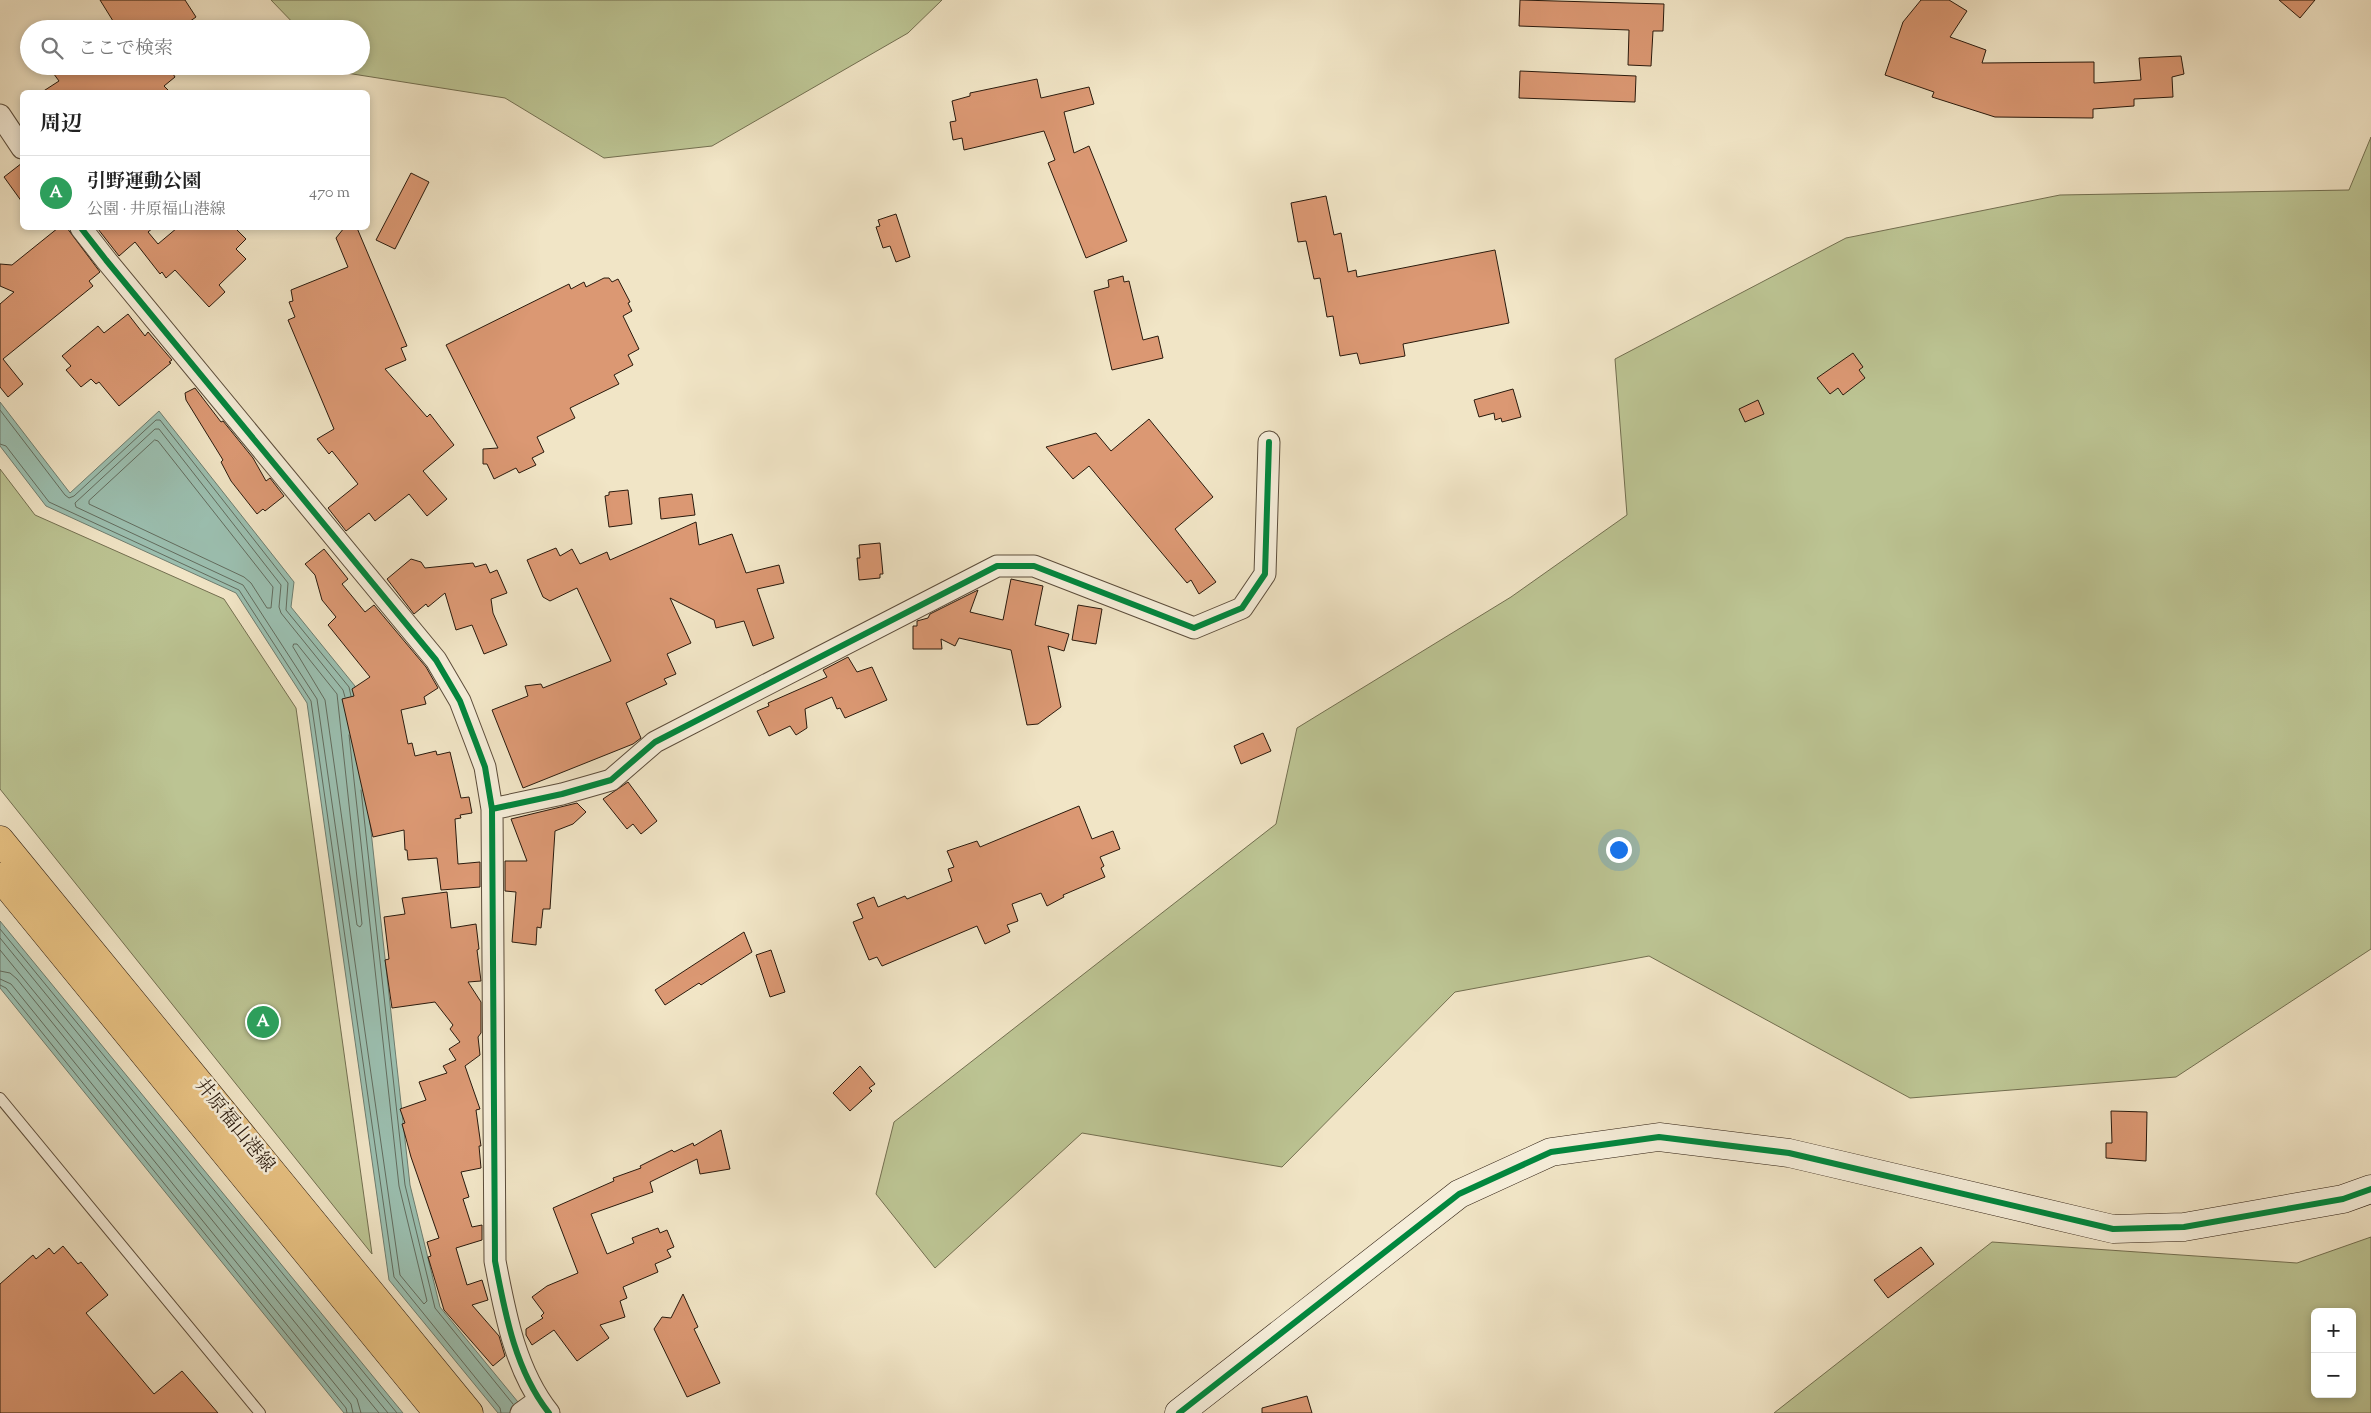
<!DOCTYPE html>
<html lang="ja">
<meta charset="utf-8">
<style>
body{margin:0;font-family:"Sorts Mill Goudy","Noto Serif JP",serif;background:#f2f2f2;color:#222}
.controls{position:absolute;right:15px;bottom:15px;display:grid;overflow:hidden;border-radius:8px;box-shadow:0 2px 8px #0003}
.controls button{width:45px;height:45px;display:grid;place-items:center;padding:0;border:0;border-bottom:1px solid #e0e0e0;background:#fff;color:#222;font:25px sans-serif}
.you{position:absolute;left:1618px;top:849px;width:18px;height:18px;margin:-12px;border:4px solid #fff;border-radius:50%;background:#1a73e8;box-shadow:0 0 0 8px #1a73e833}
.badge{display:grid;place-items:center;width:32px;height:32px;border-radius:50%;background:#ea580c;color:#fff;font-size:16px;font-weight:700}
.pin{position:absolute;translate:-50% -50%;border:2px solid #fff;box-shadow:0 1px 5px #0006}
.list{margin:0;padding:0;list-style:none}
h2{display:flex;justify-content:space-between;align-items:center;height:65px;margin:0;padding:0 20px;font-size:21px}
h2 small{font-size:16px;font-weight:400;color:#767676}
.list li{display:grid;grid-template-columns:32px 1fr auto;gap:15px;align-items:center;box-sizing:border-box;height:75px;padding:0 20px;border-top:1px solid #e0e0e0}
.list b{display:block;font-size:19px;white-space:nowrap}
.list p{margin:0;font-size:16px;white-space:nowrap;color:#767676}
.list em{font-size:16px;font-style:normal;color:#767676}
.icon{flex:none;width:28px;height:28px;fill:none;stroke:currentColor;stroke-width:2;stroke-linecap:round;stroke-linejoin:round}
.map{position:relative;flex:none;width:2371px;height:1413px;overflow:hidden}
.search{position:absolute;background:#fff;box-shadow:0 2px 8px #0003;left:20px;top:20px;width:350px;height:55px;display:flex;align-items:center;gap:12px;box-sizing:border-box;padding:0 18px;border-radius:28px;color:#767676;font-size:19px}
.panel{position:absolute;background:#fff;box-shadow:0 2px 8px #0003;left:20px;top:90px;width:350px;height:140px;border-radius:8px}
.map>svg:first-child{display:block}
.green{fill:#bcc493;stroke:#736f50;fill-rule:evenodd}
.water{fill:#9bbfb0;stroke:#6e7d6f}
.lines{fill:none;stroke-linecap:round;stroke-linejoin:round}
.shore{stroke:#626c5e;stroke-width:1}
.building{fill:#db9873;stroke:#2a1a0d}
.lane-casing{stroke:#5c4d3b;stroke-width:12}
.street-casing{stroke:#5c4d3b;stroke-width:23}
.secondary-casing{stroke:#2a1a0d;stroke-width:29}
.primary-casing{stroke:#2a1a0d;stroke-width:29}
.lane{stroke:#f6eeda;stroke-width:10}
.street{stroke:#f6eeda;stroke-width:21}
.secondary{stroke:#f6eeda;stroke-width:28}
.primary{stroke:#e8c283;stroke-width:28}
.cycleway-casing{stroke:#f6eeda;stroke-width:9}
.cycleway{stroke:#00873e;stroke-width:6}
.labels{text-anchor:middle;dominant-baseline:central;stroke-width:5;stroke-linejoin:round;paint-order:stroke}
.street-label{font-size:19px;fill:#2a1a0d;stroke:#f6eeda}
</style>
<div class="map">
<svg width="2371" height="1413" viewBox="0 0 2371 1413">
<rect width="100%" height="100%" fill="#f1e5c6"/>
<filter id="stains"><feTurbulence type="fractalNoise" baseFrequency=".004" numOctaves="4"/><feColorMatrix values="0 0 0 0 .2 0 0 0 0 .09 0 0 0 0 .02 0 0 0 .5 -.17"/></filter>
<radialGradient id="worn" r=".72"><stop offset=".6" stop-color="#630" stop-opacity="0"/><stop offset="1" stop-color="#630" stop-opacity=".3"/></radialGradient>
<path class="green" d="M271,0H942L908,33L712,146L604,158L505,98L340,72L334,66H361V29H299Z
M2371,137V949L2176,1077L1910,1098L1649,956L1455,992L1282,1167L1082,1133L935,1268L876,1194L894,1122L1276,824L1297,728L1511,597L1627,515L1615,359L1846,238L2060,195L2349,190Z
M0,469L35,515L224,599L296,708L372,1254L0,789Z
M2371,1237V1413H1774L1992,1242L2297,1263ZM2315,1312H2352V1394H2315Z"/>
<path class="water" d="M0,402L70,493L159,411L294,582L291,607L355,686L410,1185L440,1307L527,1413H498L389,1280L307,703L236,593L46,506L0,446Z
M0,921L403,1413H344L0,988Z"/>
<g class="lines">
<path class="shore" d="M0,410L65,495L69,498L74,496L156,420H160L288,583L286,610L349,687L351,696
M155,440L158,441L273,587L271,608H267L251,583L244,577L89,504V501Z
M0,444L6,446L49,502L239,590L311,701L394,1277L500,1408L501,1413
M294,644H297L337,694L362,924L360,927L357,925L325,700L293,647Z
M345,697L343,690L281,613L279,607L281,585L159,429H155L75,503L76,507L243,585L317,699L400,1275L424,1304L427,1301L399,1186L349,735
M361,790L405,1185L435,1308L513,1404
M0,929L397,1413
M0,938L388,1413
M0,950L379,1413
M0,971L10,973L17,979L357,1399L361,1413
M0,979L11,984L351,1404L353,1413
M0,985L6,988L346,1408L347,1413"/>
</g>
<path class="building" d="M100,0H185L196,17L179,29H118Z
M1520,0L1664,4L1663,31H1653L1651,66L1628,65L1629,30L1519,26Z
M1921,0H1949L1967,11L1950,37L1986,50L1982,63L2094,62V83L2141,80L2139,58L2181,56L2184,74L2172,77L2173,97L2134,99V106L2093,109V118L1995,117L1932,97L1934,92L1885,75L1903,22Z
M2279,0H2315L2300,18Z
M48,66H168L175,77L164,86L170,92H42L59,81Z
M1520,71L1636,76L1635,102L1519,98Z
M1037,79L1041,98L1089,87L1094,104L1064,112L1074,153L1089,146L1127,241L1086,258L1048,163L1055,160L1044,131L964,150L962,138L953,140L950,122L956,121L952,101L970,96V93Z
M22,163V202L4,177Z
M411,173L429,182L395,249L376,240Z
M1326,196L1334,235L1341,233L1348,272L1356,270L1357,277L1495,250L1509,323L1403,344L1405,356L1360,364L1357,353L1340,356L1333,316L1327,317L1320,278L1314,279L1306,241L1298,242L1291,203Z
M896,214L910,257L896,262L890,246L883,248L876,227L880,226L878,220Z
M58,228H67L100,272L89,281L93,286L3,359L23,384L8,397L0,387V304L14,292L0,286V264L12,265Z
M100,228H153L148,232L158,244L177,228H235L246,239L236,249L246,259L219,285L225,292L209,307L175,270L166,278L162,272L160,274L135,242L119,256L98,229Z
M344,228H357L407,346L401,348L406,360L385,369L427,417L430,414L454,445L423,471L447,499L427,516L409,494L375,521L369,513L346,531L328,508L358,484L332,451L329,454L317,439L334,429L288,320L295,317L289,302L293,301L291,290L348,267L336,238Z
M1123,276L1124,282L1129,281L1143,340L1158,336L1163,358L1112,370L1094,291L1109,287L1108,280Z
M604,278H609L612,282L618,279L630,302L628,303L632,311L623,316L639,349L628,355L633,365L614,375L619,384L570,408L575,418L537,437L544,452L532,458L536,465L519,473L516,468L494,479L487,464H483V449L498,448L446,345L569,284L571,289L584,282L586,287Z
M128,314L145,336L148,332L172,360L169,362L171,363L119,406L99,382L96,384L91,379L81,387L66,370L71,366L62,356L98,326L104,333Z
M1853,353L1863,367L1859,370L1865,378L1843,395L1838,388L1830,394L1817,378Z
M195,388L221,422L223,421L253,458L266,481L270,478L284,496L265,511L263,509L257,514L231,481L221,462L223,460L186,400L185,393Z
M1513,389L1521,417L1502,422L1501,418L1495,420L1494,413L1479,417L1474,400Z
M1758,400L1764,414L1745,422L1739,409Z
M1149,419L1213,497L1175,529L1216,582L1199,594L1191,580L1187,583L1089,466L1073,479L1046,447L1096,433L1111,451Z
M628,490L632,524L609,527L605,496L609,495V492Z
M692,494L695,515L661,519L659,498Z
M696,522L699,545L732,534L746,573L779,565L784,583L757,589L774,638L753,646L744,621L716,628L714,620L670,598L691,643L667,654L676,674L664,679L667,684L626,703L641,738L633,744L523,788L492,710L528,696L525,686L541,684L543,688L611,661L577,588L550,601L543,597L527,560L556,548L560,556L572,549L580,564L607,552L610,560Z
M880,543L883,574H880V578L859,580L857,558H860L859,545Z
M324,549L348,579L342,584L365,612L374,605L426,667L438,688L424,697L426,704L401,710L408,744L412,743L415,756L436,751L437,755L450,752L461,798L469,797L472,813L460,815L461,818L455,819L458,864L480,862V887L441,890L437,858L408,860L407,850H405L404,830L373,837L342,699L354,696L352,689L370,677L328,625L336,617L322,600L315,575L305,564Z
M411,559L421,562L425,568L473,563L475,567L486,564L490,573L497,570L507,593L491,599L493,613L507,645L484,654L472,625L456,630L445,593L428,607L426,604L414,614L387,579Z
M1011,579L1043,586L1035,625L1069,634L1064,651L1048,646L1061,707L1038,724L1027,725L1011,650L959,638L955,646L941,639L942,649H913V626H917V621L928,618L930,614L978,590L970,612L1003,620Z
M1078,605L1102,609L1096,644L1072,640Z
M848,657L857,672L872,667L887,700L845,718L840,708L837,709L832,697L805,709L807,728L796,735L790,726L769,736L757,711L769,706L768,703L827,677L823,670Z
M1263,733L1271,751L1241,764L1234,746Z
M628,782L657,821L641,834L633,824L627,829L603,799Z
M577,803L586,812L573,824L555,831L550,909H543L541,928L537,927L536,945L512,942L516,892L505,891V861H527L511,819Z
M1079,806L1092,839L1113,831L1120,849L1100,857L1104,866L1101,868L1105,877L1063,895L1064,897L1047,906L1041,893L1012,904L1018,921L1007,925L1010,932L985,944L977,926L882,966L877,957L869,960L853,922L863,918L857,904L874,897L878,907L905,896L907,899L952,881L948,869L954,867L947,851L977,841L980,847Z
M447,892L451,928L476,924L479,949L477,950L481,981L468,982L481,1002V1033L478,1037L480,1055L465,1066L480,1109L476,1110L481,1146H479L481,1168L461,1172L469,1197L463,1199L472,1227L482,1225V1240L456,1248L467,1285L482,1280L488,1300L472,1305L499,1336L505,1356L493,1366L444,1310L428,1257L431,1256L427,1242L439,1238L411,1157L402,1124L405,1123L400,1109L426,1100L419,1082L447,1073L443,1066L456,1060L449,1049L460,1042L450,1029L453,1025L435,1002L392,1008L385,960L389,959L384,917L405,914L402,898Z
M744,932L752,952L701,985L699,983L665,1005L655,990Z
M771,950L785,992L770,997L756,955Z
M860,1066L875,1084L869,1088L872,1091L850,1111L833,1093Z
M2111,1111L2147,1112L2146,1161L2106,1158V1143H2112Z
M721,1130L730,1169L700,1174L697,1159L650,1182L653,1192L591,1214L607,1254L634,1243L632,1238L658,1228L660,1233L667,1230L674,1247L667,1250L671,1257L655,1264L658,1272L623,1287L627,1298L620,1301L625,1317L600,1325L609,1338L577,1361L554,1330L532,1345L526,1335V1329L543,1318L541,1316L544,1313L532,1297L547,1286L578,1273L553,1208L614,1181L613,1178L641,1168L640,1166L672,1150L674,1152L693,1143L694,1146Z
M63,1246L78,1264L81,1262L108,1295L86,1313L154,1394L182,1371L218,1413H0V1284L33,1255L36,1259L49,1248L54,1254Z
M1921,1247L1934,1264L1888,1298L1874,1280Z
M683,1294L698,1327L694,1329L720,1383L687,1397L654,1329L662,1317L671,1318Z
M1307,1396L1312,1413H1262V1408Z"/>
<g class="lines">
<defs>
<path id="lane" d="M0,1098L260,1413"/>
<path id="street" d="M0,115L22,148
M81,228L106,260L436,660L460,701L476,743L485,767L492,809L495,1261C505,1313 515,1370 549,1413
M492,809L562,794L611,780L655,742L997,566H1034L1194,628L1242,608L1265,574L1269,442
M521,1413L539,1400"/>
<path id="secondary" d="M1179,1413L1459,1194L1551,1152L1659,1137L1789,1153L2113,1229L2184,1227L2343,1199L2371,1189"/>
<path id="primary" d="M0,840L469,1413
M0,877L438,1413"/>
</defs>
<use href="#lane" class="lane-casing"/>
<use href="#street" class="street-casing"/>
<use href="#secondary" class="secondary-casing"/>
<use href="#primary" class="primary-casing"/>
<use href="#lane" class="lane"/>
<use href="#street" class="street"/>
<use href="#secondary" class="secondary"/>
<use href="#primary" class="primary"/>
<defs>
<path id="cycleway" d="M81,228L106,260L436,660L460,701L476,743L485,767L492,809L495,1261C505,1313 515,1370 549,1413
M492,809L562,794L611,780L655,742L997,566H1034L1194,628L1242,608L1265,574L1269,442
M1179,1413L1459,1194L1551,1152L1659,1137L1789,1153L2113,1229L2184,1227L2343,1199L2371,1189"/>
</defs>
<use href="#cycleway" class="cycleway-casing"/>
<use href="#cycleway" class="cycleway"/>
</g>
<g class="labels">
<g class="street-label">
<text transform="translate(234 1126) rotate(51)">井原福山港線</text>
</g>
</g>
<rect width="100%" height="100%" filter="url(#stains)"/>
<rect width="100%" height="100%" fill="url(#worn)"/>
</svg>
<div class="controls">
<button>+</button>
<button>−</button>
</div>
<div class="you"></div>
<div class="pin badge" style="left:263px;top:1022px;background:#2e9e5b">A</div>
<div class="search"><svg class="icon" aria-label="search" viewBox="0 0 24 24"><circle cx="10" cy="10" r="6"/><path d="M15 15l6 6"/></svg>ここで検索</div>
<section class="panel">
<h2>周辺<small></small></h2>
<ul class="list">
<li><span class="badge" style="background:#2e9e5b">A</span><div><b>引野運動公園</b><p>公園 · 井原福山港線</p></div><em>470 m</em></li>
</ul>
</section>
</div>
